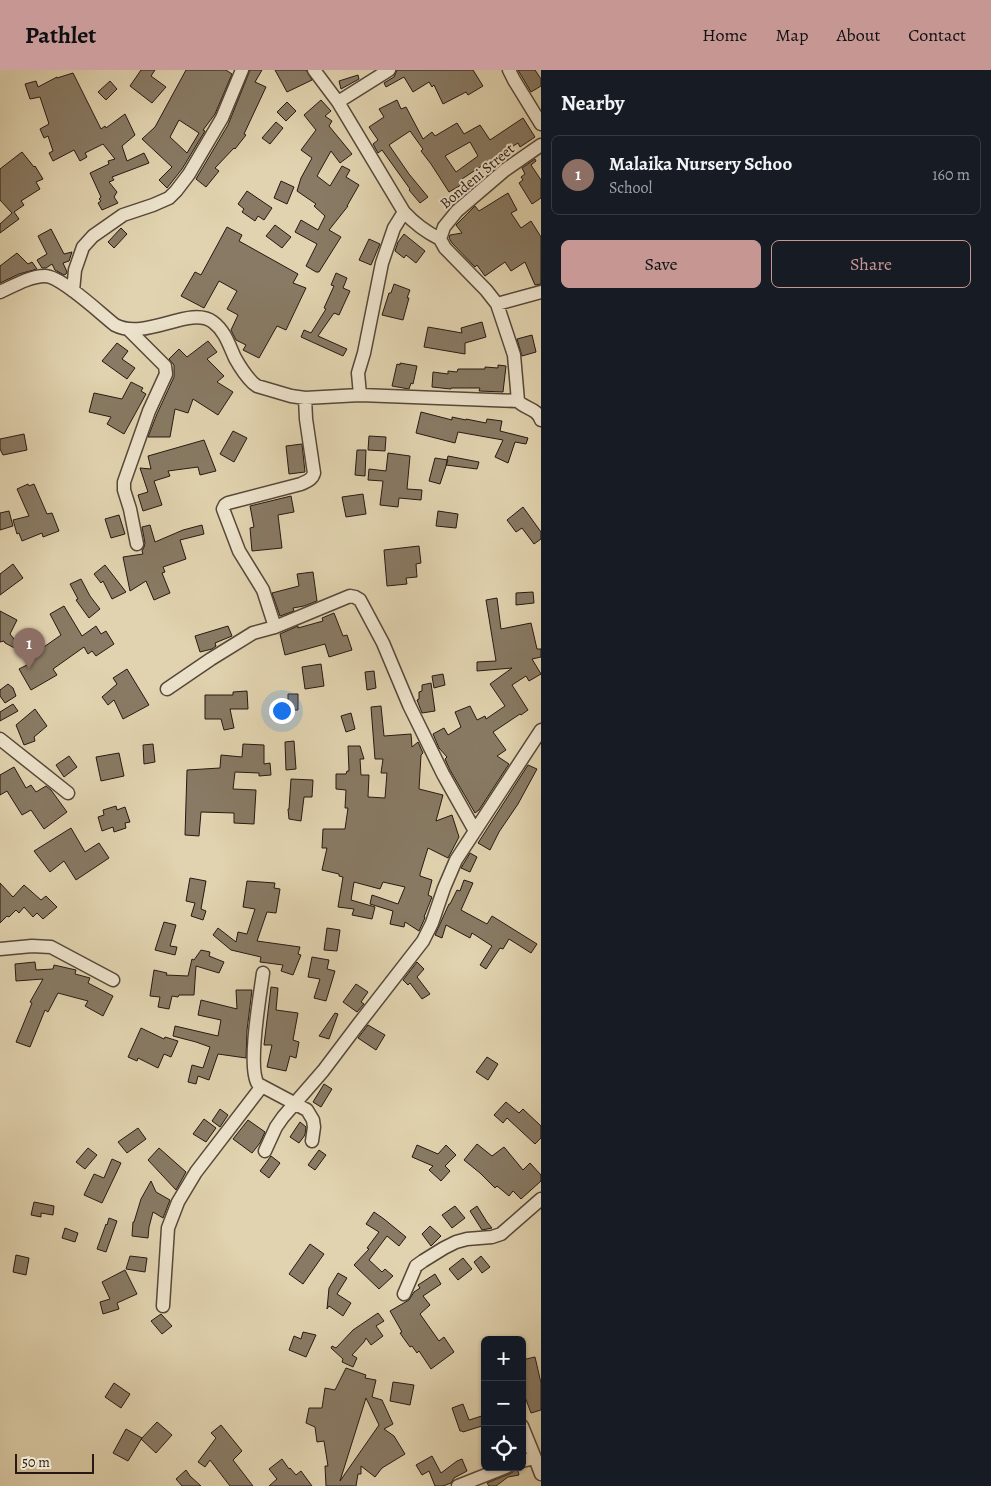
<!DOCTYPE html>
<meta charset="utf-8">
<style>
body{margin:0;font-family:Alegreya,serif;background:#242831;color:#f1f3f6}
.controls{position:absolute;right:15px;bottom:15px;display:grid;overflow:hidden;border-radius:8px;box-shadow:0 1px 4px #0004}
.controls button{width:45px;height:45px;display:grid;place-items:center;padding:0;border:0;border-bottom:1px solid #363941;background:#171b24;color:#f1f3f6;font:25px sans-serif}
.scale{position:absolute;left:15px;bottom:12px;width:79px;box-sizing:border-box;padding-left:5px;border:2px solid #271912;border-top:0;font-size:14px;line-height:18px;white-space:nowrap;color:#271912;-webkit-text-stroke:4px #ece2cb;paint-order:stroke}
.you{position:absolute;left:281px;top:640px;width:18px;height:18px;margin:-12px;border:4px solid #fff;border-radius:50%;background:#1a73e8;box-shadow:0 0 0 8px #1a73e833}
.badge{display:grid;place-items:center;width:32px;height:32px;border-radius:50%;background:#c59692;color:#fff;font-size:16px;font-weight:700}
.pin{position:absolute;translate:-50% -41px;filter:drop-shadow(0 1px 2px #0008)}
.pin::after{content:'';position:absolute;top:26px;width:18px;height:15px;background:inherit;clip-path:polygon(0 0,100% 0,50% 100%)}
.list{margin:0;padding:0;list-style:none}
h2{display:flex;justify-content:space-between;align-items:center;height:65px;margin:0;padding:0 20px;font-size:21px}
h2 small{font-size:16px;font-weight:400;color:#9ea1a6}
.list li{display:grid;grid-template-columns:32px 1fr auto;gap:15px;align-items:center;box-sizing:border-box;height:80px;margin:0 10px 10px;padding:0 10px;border:1px solid #363941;border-radius:8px}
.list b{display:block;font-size:19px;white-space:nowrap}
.list p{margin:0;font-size:16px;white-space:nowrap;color:#9ea1a6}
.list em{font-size:16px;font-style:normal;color:#9ea1a6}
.actions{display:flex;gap:10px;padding:15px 20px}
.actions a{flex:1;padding:11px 0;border:1px solid #c59692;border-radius:8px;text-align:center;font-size:18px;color:#c59692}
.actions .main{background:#c59692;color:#111}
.icon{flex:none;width:28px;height:28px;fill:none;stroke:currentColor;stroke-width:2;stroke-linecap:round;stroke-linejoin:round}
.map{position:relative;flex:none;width:541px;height:1416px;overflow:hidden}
header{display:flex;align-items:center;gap:30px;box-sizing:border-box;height:70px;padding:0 25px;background:#c59692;color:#111}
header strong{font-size:24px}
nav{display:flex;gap:28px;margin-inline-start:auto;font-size:18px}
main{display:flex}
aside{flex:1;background:#171b24}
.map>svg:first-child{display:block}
.building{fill:#887a64;stroke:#271912;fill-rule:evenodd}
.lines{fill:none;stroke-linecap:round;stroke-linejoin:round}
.minor-casing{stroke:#564839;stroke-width:15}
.minor{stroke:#ece2cb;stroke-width:12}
.labels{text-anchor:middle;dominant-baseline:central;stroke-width:4;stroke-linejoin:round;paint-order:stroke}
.street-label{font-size:15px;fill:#271912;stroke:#ece2cb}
</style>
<header>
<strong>Pathlet</strong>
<nav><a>Home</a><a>Map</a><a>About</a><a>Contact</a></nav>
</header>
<main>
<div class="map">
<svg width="541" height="1416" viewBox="0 0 541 1416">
<rect width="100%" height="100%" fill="#e1d3af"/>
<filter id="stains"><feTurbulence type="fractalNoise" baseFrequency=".004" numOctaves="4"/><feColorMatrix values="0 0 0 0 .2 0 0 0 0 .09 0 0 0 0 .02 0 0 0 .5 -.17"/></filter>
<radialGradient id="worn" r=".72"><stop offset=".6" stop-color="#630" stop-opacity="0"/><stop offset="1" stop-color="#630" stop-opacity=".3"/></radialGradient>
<path class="building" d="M141,0H155L151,6L166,17L152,33L130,16Z
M186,0H226L232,4L215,44L203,60L205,61L182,99L167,118L159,110L172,97L142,69L155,57ZM179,50L199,63L187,83L170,67Z
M250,0H262L255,12L266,17L244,64L246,65L235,79L234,78L215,98L219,101L206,117L196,109L228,55Z
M275,0H306L312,10L287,22Z
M397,0H473L483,16L468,25L466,22L443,34L434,15L432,17L429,12L413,22L404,7L386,17L384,13L394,7Z
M518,0H535L541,9V16L531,22Z
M73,3L101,59L105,56L106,58L125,44L135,65L122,76L127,91L144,83L149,93L112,107L114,110L109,112L117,122L114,127L118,133L102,140L98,133L101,131L99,129L101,127L90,103L109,94L108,91L115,89L103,74L85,83L87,87L80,91L74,80L53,91L49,83L53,81L48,66L44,68L40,59L49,54L40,27L30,29L25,14L36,11L38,17L57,7V8Z
M358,5L359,9L341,19L339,11Z
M110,11L117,19L106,30L98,22Z
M321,30L331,41L325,46L332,51L329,56L352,84L340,93L331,81L317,106L330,116L342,96L350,100L346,107L359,115L347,136H348L329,160L341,167L319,202H316L306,196L317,174L295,162L301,150L318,160L325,146L314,136L316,134L297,121L301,108L312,88L301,80L316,60L304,45Z
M397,30L401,39L406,37L423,69L432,62L435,66L457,53L464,64L480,55L490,70L523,48L535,67L520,77L518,73L489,91L459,111L461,115L449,122L431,94L421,81L423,79L410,61L389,75L409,104L428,127L420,133L409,120L410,119L382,80L378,83L373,74L378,70L369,57L384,47L379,39ZM470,72L478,86L456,102L445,86Z
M287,32L296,41L286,51L277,42Z
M276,52L283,58L270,74L262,68Z
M22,82L34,97L35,96L43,109L36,112L40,119L21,131L24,135L14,142L19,149L0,163V154L12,143L0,130V99Z
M535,89L536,91L531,95L541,110V128L532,134L519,113L523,110L521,107L525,104L522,98Z
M281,111L294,117L287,134L274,128Z
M247,121L272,138L264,150L258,146L255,151L242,142L244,139L238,134Z
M508,123L517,140L511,143L521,158L531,151L541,167V214L535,215L525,192L511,201L505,192L485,206L477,195L475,197L452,173L449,168L450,165L462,163L456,155L475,136L479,141Z
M275,155L291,167L282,178L266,166Z
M227,157L242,165L239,171L298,204L293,213L306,218L286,260L277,256L259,288L243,280L246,275L236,270L231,260L238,245L227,239L237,221L219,211L204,238L181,226L195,202L201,205Z
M121,158L127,164L114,178L108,172Z
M51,159L64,184L72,182L69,191L63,193L67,202L66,204L64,205L55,200L52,194L46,198H42L37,190L47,184L38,166Z
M404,164L425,181L416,193L406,185L404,188L395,181L398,172Z
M369,169L380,174L371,195L359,190Z
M17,183L28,194L32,192L37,199L19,204L0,213V196Z
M336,203L347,208L343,218L350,221L339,245L334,243L318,266L347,279L343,286L301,267L304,260L311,263L326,239L324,238L334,216L331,215Z
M394,214L410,220L407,228H409L403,250L382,245L389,223H391Z
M482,252L486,267L465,273V284L424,277L428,257L462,263L461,258Z
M532,265L536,282L522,286L517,269Z
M208,271L217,282L207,289L224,306L217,312L233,322L218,345L193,329L188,343L175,339L170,367H148L157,344L174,307V295L169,289L179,279L187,287Z
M117,273L128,281L122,289L135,298L127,309L102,291Z
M400,293L417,296L413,314L411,313L409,319L392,316L397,294L400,295Z
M498,295L506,296L503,322L479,321L480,318H451V319L432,317L433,302L448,304V301L457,302L458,299H485V297L498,298Z
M131,312L143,318L141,321L146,324L124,364L107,354L111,347L89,342L94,323L122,329Z
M421,342L452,350V347L466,350V349L486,353L487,349L502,351L500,361L528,368L526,374L515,372L508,393L495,387L503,370L458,362L455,373L416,363Z
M233,361L247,368L234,392L220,384Z
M24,364L27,380L3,385L0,379V369Z
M369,366L386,367L385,381L368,380Z
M204,370L216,401L200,405L198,397L168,401L170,406L154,411L162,435L143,441L138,425L148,422L140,398L151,399L148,386Z
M302,374L305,402L289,404L286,376Z
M357,380H366L365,406L355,405Z
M388,383L410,386L407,419L422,420L421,430L399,428L398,437L380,435L383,411L368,410L369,399L386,401Z
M448,386L479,392L477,399L446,395Z
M435,388L448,390L440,414L429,411Z
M28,414L29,416L34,414L47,444L52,443L59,461L43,467L42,463L22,471L19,463L17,464L13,450L29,446L17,419Z
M363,424L366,444L346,447L342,427Z
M291,426L294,442L278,445L282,478L252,481L250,458L254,457L250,436Z
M523,437L541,462V469L534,474L522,458L516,462L507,450Z
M9,441L13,456L0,460V443Z
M438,441L458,444L456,458L436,456Z
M119,445L125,464L111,468L105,449Z
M150,455L155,472L183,460L202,455L204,464L180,470L186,489L163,497L165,502L162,503L170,523L154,530L146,511L130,521L123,487L143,484L142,481L144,477L145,473L142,457Z
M419,476L421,493L416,494L417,507L406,508L407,514L387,516L384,480Z
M13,494L23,508L0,525V504Z
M105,495L126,522L112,529L103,511L101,513L94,504Z
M313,502L317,531L304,536L293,538L294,541L280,546L272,523L299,516L297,504Z
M81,509L90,526L100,539L89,548L76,530L78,529L70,514Z
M533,522L534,533L516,535V523Z
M497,528L501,559L531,553L537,579H541V587L532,589L541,604L529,611L526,606L512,615L528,640L521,645L520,644L493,662L506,680L497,686L509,694L479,740L475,743L450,700L445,689L447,687L439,678L433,664L444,658L448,665L461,657L455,642L470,636L477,650L485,646L486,649L505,636L490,614L512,598L477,601V592L496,591L486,530Z
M64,536L82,566L96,556L101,564L106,561L114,574L96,586L92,581L88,584L84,577L53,599L57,605L31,620L19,599L29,594L28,592L36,588L25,575L33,569L41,579L61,565L50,544Z
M0,541L17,550L10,564L26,584L5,573L4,571L0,572Z
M334,543L343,566L347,565L352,580L329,587L325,574L285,585L280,564L298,556V558L323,551L322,548Z
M228,556L232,566L215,573L216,576L212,579L200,582L195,566Z
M321,594L324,616L305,619L302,597Z
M127,599L149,635L123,649L114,630L108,635L102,627L117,614L113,608Z
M374,601L376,618L367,620L365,602Z
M443,604L445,615L434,618L432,606Z
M431,613L435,641L422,643L417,630L419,629V622L422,621V615Z
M8,614L13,618L16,626L5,633L0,626V620Z
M247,621L248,639H230L234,658L224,660L221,649H205V625H233V622Z
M288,624H298V640H288Z
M13,634L18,641L0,651V642Z
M381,636L384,666L411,664L412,677L418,672L423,683L421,685L419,719L443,725L436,751L452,745L459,767L448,788L428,778L420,804V806L432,810L428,825L432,827L424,847H425L424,850L419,861L405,852L404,857L390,854L393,841L370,834L372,825L398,834L405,817L383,812L380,819L354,812L351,830L375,837L372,849L352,845L354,839L338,837L343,807L339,806V804L322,800L327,778H322L323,759H345L348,738H345L346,720L336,719V704H346L347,701H349L348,676H360L364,689H360L361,705H369L368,727L385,728L387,703H381L383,689H375L371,637Z
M35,639L47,656L34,667L35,671L24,675L16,655Z
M351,643L355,659L346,662L341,646Z
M294,671L296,699L286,700L285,672Z
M153,674L155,692L144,694L143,675Z
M243,674L264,675V694L270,693L271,705L259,706V703L235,702L233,719L256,720L254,754L234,753V743L201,742L199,766L185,765L187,700L220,698L221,685L242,687Z
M119,683L124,706L101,711L96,687Z
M69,686L77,697L64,707L56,695Z
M528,695L537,699L518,734L499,762L490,780L478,773Z
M14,697L26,718L31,715L36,722L46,716L51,720L67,742L44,759L31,740L22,745L7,721L0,725V705Z
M291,709L313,710L312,727H304L301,751L289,749L288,739H289Z
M116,736L117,740L125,737L130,752L125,753L126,758L114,762L113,757L102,761L98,747L104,745L103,740Z
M71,758L85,782L99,773L109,788L76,810L64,791L50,802L34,781Z
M470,783L477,787L470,802L461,798Z
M190,808L206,811L201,839L206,841L203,850L191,846L195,833L186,831Z
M464,810L473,813L461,840L487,854L492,846L537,874L531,883L509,869L503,879L500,878L486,899L480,895L492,876L472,863L470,868L446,855L442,868L435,865L449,834H450L457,820L460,821Z
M247,811L275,813L274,818L280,819L276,843L267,842L257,871L300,877L298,884L301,885L293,905L281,901L283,895L260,892L261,887L231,880L213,865L218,858L236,872L238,862L247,864L255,839L243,837Z
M0,813L13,827L24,815L41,830L46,826L57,837L43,849L37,843L33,847L24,837L19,843L16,840L9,847L7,846L0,853Z
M164,852L176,855L170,876L177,877L175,885L155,880Z
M327,858L340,860L337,881L324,880Z
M201,880L210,882L209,886L224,892L219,903L196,896L194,925H179L178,927L172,926L169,939L158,937L160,927L150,926L154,900L167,903L166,905L188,906L192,889L194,890Z
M312,887L329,890L327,899L335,901L326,931L314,928L320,909L308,907Z
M35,892L36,900L53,899L54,895L76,900L75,904L90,908L88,913L113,926L103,946L85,936L88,931L58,923L48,942L45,940L30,977L16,972L32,933L30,932L43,909L16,911L15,894Z
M417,892L424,899L417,907L430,924L422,929L410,913L408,915L403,910Z
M356,914L368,922L361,932L364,934L357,942L343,932Z
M271,917L278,918L276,940L298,943L293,970L299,972L296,988L290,986L286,1001L267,997L272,975H264Z
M236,920H252L247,960L246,988L218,984L209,1010L198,1006L196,1014L188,1012L192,995L203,998L210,977L196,972L173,966L175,956L218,966L221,950L198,945L201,930L237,939Z
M335,943L338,944L329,969L319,966Z
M368,955L385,965L376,980L358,968Z
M141,958L164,969L165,967L178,971L171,987L164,984L158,998L138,988L137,991L128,987Z
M487,987L498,994L488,1010L476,1002Z
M324,1014L332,1019L321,1037L313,1032Z
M506,1032L519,1043L523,1039L541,1056V1068L535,1074L507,1048L503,1053L494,1045Z
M220,1039L228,1045L220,1057L212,1051Z
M204,1049L216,1058L206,1072L193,1064Z
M248,1050L265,1062L260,1073L252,1083L233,1069Z
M300,1052L306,1057L305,1065L299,1073L290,1067Z
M138,1058L146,1069L127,1083L118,1072Z
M477,1074L492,1086L504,1077L523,1100L530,1093L541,1105V1111L521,1129L513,1121L509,1126L497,1116L495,1118L480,1103L464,1090Z
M417,1075L438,1084L446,1075L456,1085L445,1096L450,1101L441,1111L429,1100L433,1096L412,1087Z
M88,1078L97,1085L85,1099L76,1092Z
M159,1078L186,1102L176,1120L148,1090Z
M319,1080L326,1085L315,1100L308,1095Z
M271,1086L280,1093L269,1108L260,1101Z
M112,1089L121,1093L102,1133L84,1125L94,1104L104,1108Z
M151,1111L156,1122L170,1130L163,1148L153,1142L149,1157L148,1168L132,1166L133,1152H134L141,1129Z
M34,1132L54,1136L53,1145L41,1143V1147L31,1145Z
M455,1136L465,1148L452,1158L442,1145Z
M477,1136L487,1152L492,1158L482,1160L470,1141Z
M374,1142L384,1149L406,1167L399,1176L387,1166L369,1190L382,1202L385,1199L393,1206L379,1219L354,1195L369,1179L367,1178L379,1162L366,1154Z
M109,1148L117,1151L106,1182L97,1179L106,1154L107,1155Z
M430,1156L441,1166L431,1176L422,1164Z
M65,1158L78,1163L75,1172L62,1168Z
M310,1174L324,1184L303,1214L289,1204Z
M16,1185L29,1188L26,1205L13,1202Z
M130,1186L147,1188L145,1202L126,1199Z
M481,1186L490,1197L482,1203L474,1192Z
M463,1188L472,1199L458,1210L449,1199Z
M125,1200L137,1224L117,1233L119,1239L103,1244L100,1232L110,1229L102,1212Z
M338,1203L347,1208L337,1224L351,1233L343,1246L329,1236L327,1239L329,1218Z
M435,1204L441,1214L423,1226L430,1235L420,1244L439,1271L444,1267L454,1282L431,1299L419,1281L417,1283L412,1276L410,1277L400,1263L402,1262L390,1241L409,1230L414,1222L420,1218L418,1215Z
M378,1243L384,1251L376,1256L383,1266L371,1275L366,1268L364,1272L352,1285L357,1288L353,1297L342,1292L343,1289L331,1278L332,1276L336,1278L353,1260Z
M161,1244L172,1256L162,1264L151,1251Z
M303,1262L316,1265L306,1287L289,1280L294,1266L301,1269Z
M535,1287L541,1313V1340L531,1343L522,1319V1290Z
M346,1298L366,1305L365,1308L376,1310L372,1327L382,1330L393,1354L384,1359L394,1366L405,1384L382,1398L375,1407L361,1396V1404H358L356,1416H326L325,1396H328L324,1371L317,1372L315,1357L306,1353L309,1338H322L325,1318L335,1320ZM366,1328L379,1355L340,1411Z
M393,1312L414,1315L410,1335L390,1331Z
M114,1313L130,1324L121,1338L105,1327Z
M463,1334L469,1350L485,1345V1355L463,1362L462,1361H460L452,1338Z
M157,1352L172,1365L156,1383L141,1369Z
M221,1355L242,1381L233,1390L253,1416H230L210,1390L205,1397L198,1392L216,1368L211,1363Z
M126,1359L142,1368L128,1391L113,1383Z
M432,1386L441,1403L457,1391L462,1389L467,1401L454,1408L451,1413L443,1416H435L429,1401L422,1405L416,1395Z
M282,1389L289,1399L290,1398L296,1405L301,1401L312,1416H269L277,1409L269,1399Z
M514,1397H517L519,1405L508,1407L496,1416H489L487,1413L509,1404L513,1402Z
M186,1400L190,1406L201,1416H182L176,1409Z"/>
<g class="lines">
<defs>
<path id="minor" d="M314,0L338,32L404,142C415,154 426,162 440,169
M509,0L514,10L541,54
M338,32L389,0
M541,75L505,100L457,141L444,157L440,169L445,178L486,220L497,234L514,285L518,331C525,339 537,338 541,350
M73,221L75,200L83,177L93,166L123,145L153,135L169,128L176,121L189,104L222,48L242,0
M0,222C13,216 30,206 45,206C61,206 101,244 115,255C146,271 190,235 213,252C225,261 229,275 235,288C240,297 246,306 253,313L257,316L291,326L305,328L360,325L518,331
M497,234L541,222
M129,260L165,296L166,304L149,341L124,412V420L130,439L137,474
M360,325L358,303L364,283L382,193L394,158L404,142
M275,557L263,520L239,481L223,439L225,435L228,433L301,414C307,411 312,410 314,403L306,349L305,328
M167,619L211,589L253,563L275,557L350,526L355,527L360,530L383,573L409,635L443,704L475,761
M0,669L68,723
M0,879L32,876L51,877L113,910
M263,903C260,926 247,997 258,1014L307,1040L313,1050L314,1057L312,1071
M265,1081L276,1057L283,1047L323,1001L357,956L423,871L432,853L444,818L456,790L541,660
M404,1224L416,1196L423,1191L444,1178L456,1172L467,1169L492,1167L501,1164L541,1129
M163,1236L168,1158L178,1132L196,1102L262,1016
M522,1356L535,1388
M522,1391L535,1388L541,1404
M458,1416L506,1397"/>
</defs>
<use href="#minor" class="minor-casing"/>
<use href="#minor" class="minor"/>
</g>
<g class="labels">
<g class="street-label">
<text transform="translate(477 106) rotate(-40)">Bondeni Street</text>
</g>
</g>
<rect width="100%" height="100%" filter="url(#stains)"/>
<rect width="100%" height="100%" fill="url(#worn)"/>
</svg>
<div class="controls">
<button>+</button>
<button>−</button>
<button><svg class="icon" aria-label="locate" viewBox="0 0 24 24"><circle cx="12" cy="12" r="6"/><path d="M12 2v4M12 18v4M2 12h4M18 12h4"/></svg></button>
</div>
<div class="scale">50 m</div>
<div class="you"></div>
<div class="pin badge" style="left:29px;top:599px;background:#8d6e63">1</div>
</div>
<aside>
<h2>Nearby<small></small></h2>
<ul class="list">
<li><span class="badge" style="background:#8d6e63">1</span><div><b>Malaika Nursery Schoo</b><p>School</p></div><em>160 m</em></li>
</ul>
<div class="actions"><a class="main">Save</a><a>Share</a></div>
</aside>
</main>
